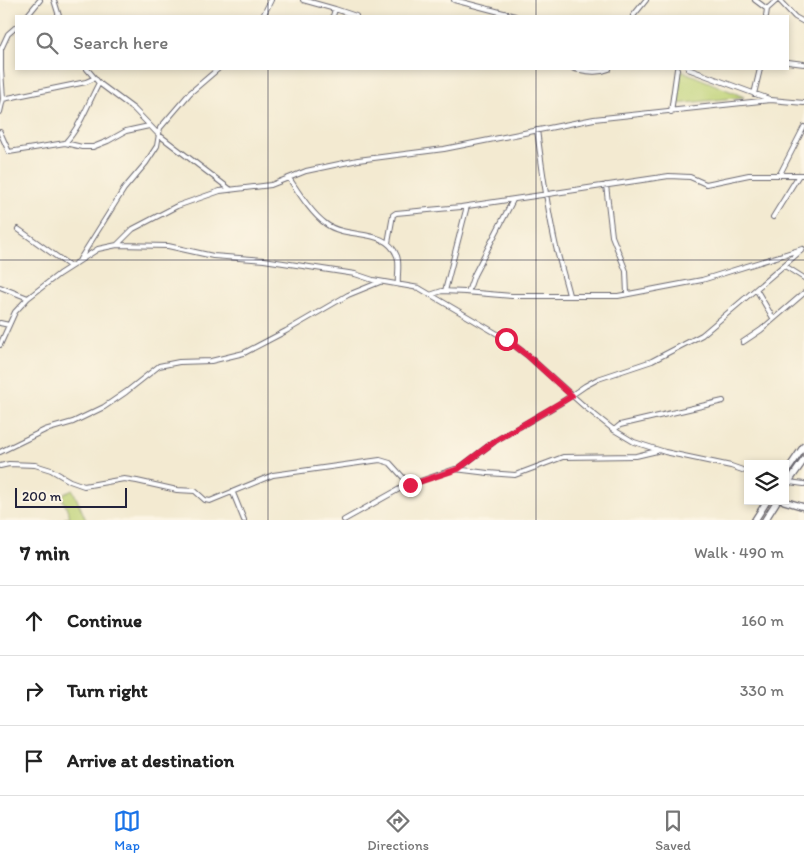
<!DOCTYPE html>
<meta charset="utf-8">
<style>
body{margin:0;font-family:Itim,sans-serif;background:#f6f6f6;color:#222}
.controls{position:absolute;right:15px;bottom:15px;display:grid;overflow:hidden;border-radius:0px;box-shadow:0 2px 8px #0003}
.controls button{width:45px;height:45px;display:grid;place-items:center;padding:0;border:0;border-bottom:1px solid #e0e0e0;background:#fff;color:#222;font:25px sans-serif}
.scale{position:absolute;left:15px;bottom:12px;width:112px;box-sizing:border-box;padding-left:5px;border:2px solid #22223b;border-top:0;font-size:14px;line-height:18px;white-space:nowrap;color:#22223b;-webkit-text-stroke:4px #fcf5e5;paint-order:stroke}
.stop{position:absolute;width:15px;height:15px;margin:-11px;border:4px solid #e11d48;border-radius:50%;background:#fff}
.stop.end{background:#e11d48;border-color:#fff;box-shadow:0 1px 5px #0008}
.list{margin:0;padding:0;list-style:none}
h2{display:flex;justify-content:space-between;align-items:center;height:65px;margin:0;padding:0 20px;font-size:21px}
h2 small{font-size:16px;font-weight:400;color:#767676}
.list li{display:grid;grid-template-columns:32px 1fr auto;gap:15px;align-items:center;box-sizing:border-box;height:70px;padding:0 20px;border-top:1px solid #e0e0e0}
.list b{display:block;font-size:19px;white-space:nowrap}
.list em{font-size:16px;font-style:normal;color:#767676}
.icon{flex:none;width:28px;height:28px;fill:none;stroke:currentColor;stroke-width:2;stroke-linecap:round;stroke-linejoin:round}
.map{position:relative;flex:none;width:804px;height:520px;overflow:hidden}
.search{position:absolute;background:#fff;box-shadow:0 2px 8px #0003;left:15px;right:15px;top:15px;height:55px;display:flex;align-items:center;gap:12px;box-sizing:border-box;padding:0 18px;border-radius:0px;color:#767676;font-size:19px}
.sheet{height:275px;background:#fff}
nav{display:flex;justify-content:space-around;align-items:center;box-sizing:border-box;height:70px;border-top:1px solid #e0e0e0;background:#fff;font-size:14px;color:#767676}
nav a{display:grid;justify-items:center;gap:2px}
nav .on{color:#1a73e8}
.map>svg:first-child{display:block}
.green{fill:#bdd174;stroke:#707a58}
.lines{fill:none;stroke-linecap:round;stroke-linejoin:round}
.minor-casing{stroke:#6b6870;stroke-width:6}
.major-casing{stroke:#6b6870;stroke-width:8}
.highway-casing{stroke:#6b6870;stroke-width:8}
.minor{stroke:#fff;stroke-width:4}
.major{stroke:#fff;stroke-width:5}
.highway{stroke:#fff;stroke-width:5.5}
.route{stroke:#e11d48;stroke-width:6}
.grid{fill:none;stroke:#22223b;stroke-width:1;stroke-opacity:0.55}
</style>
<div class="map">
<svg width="804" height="520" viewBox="0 0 804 520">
<rect width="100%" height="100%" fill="#fcf5e5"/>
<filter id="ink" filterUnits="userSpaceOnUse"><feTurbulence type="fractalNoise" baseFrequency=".02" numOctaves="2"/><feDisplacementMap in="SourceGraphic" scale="10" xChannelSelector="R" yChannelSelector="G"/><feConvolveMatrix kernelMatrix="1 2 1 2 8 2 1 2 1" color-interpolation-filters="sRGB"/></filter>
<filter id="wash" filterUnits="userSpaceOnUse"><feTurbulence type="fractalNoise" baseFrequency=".0096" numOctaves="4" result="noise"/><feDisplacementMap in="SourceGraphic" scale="20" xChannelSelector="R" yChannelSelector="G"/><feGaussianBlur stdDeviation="1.12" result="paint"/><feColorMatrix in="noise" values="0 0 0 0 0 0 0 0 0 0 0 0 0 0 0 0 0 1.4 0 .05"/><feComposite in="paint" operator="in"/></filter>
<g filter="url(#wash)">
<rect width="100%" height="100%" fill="#f3ead1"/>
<path class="green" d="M680,70L744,97L676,104Z
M73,490L86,520H66L65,518L70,516L61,495Z"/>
</g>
<g filter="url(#ink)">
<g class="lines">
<defs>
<path id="minor" d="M54,0L59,16
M303,0L335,9L356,16
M454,0L515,16
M755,0L767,9
M779,0L795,17L804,22
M27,16L40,0
M263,16L271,0
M333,16L335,9
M633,16L646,0
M766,16L767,9L777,0
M788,62L804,64
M87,69L99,83L134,109L159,135L231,190
M574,69C586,71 597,74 609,69
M688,69L769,99
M754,94L760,69
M3,99L86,82L95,78
M0,112L3,99L1,70V49L8,34L16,27
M671,112L677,69
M537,130C542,169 547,208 556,247C560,263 565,279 569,295
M0,132L9,152L65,143L82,147H93L108,141L126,131L149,126
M65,143C81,126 88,103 99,83
M780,174L804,127
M289,178C299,193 311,213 326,224C348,240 386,227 397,256C400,264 397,275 398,284
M606,185L612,236L626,271L627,294
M773,217L799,175
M18,229L70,266
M388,243L393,215L396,213L461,207L669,176L690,177L706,184L749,175H804
M117,245L133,229L177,206L220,191L271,185L306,171L358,160L444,149L594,119L771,100L804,103
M80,259L124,189L146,163L157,146L160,128L190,93L218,69
M785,266L804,278
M0,287L28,298
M756,289L773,318
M445,291L467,206
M468,292L474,275L513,200
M430,295L442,291L465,292L512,296H618L702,280L802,249
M0,323L9,325
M743,342L761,330L804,293
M0,345L15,312L28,298L59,274L98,249L117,245L168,246L213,256L264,260L355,274L373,280L419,288L506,339L527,355L585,407L614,430L634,442L665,452L731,466L748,472
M614,430L620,425L723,401
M0,452L45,430L73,422L104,407L126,392L159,366L179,362L211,361L244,353L286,331L348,295L380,282
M0,466L9,464L35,465L51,470L70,481L84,486L124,479L137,481L177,490L195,491L205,500L210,501L273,475L380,460L390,463L410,485
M458,469L495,441L559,404L585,386L598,379L652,361L702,335L803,249
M789,482L804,484
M233,493L244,520
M344,520L403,487L455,469L488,473L515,475L563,457L636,456L657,451"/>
<path id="major" d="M784,501L804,507"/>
<path id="highway" d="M785,474L804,446
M785,487L804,460
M755,520L767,501
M765,520L777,501"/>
</defs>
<use href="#minor" class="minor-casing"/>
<use href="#major" class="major-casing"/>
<use href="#highway" class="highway-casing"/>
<use href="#minor" class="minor"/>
<use href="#major" class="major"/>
<use href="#highway" class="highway"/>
</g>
</g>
<g class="lines" filter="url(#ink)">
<path class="route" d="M410,485L458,469L495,441L572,396L527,355L506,339"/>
</g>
<path class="grid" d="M268,0V16M536,0V16M268,69V520M536,69V520M0,260H804"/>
</svg>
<div class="controls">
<button><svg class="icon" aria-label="layers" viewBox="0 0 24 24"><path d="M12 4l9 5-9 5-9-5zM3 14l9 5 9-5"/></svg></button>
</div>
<div class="scale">200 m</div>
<div class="stop" style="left:506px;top:339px"></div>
<div class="stop end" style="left:410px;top:485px"></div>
<div class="search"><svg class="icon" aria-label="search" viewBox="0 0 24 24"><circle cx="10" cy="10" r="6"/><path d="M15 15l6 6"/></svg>Search here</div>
</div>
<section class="sheet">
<h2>7 min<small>Walk · 490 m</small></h2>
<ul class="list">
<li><svg class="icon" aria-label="ahead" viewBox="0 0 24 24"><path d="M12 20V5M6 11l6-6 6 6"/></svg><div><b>Continue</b></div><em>160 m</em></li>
<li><svg class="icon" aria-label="right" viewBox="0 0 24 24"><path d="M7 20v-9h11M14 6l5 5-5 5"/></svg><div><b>Turn right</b></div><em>330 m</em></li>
<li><svg class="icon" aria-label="arrive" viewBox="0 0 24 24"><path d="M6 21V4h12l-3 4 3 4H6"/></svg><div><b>Arrive at destination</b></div></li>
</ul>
</section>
<nav>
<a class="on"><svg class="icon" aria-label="map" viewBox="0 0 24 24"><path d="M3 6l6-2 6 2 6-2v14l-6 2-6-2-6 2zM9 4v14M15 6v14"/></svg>Map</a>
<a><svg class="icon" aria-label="directions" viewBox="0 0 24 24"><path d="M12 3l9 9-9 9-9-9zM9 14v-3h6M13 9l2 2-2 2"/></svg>Directions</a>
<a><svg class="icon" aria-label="saved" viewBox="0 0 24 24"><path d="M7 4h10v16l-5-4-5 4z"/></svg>Saved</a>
</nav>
